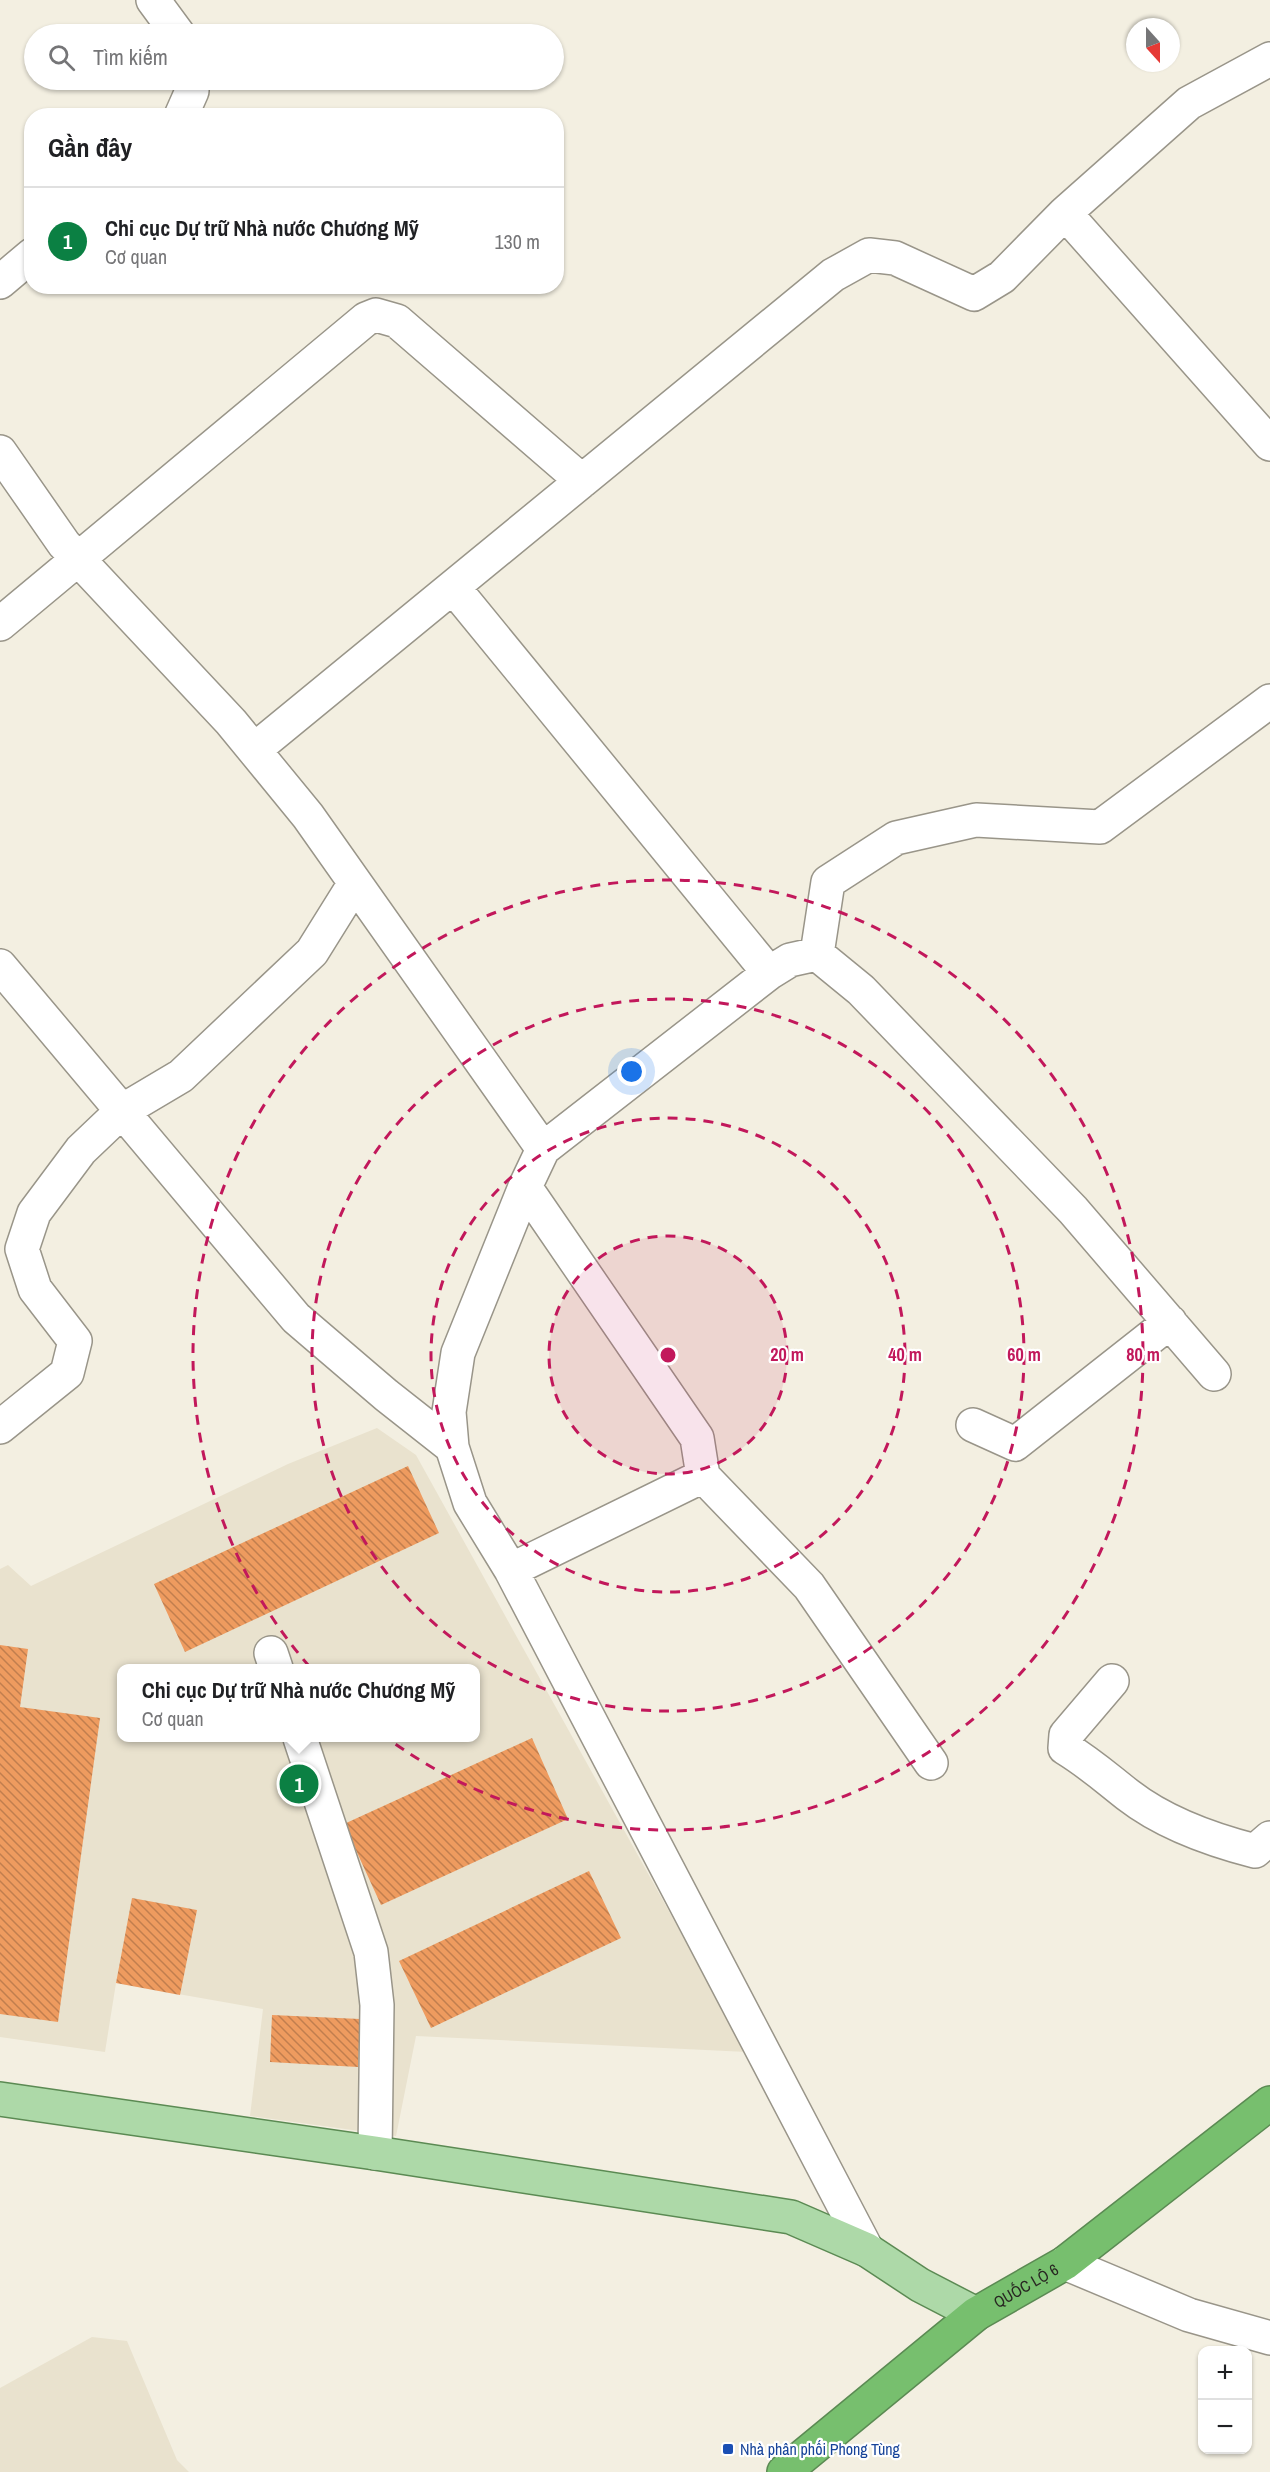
<!DOCTYPE html>
<html lang="vi">
<meta charset="utf-8">
<style>
body{margin:0;font-family:"Archivo Narrow",sans-serif;background:#f2f2f2;color:#202124}
.controls{position:absolute;right:18px;bottom:18px;display:grid;overflow:hidden;border-radius:12px;box-shadow:0 2px 4px #0004}
.controls button{width:54px;height:54px;display:grid;place-items:center;padding:0;border:0;border-bottom:2px solid #e0e0e0;background:#fff;color:#202124;font:30px sans-serif}
.compass{position:absolute;left:1126px;top:18px;width:54px;height:54px;border-radius:50%;background:#fff;box-shadow:0 2px 4px #0004;rotate:159deg}
.you{position:absolute;left:632px;top:1072px;width:21px;height:21px;margin:-15px;border:4px solid #fff;border-radius:50%;background:#1a73e8;box-shadow:0 0 0 9px #1a73e833}
.badge{display:grid;place-items:center;width:39px;height:39px;border-radius:50%;background:#0b8043;color:#fff;font-size:20px;font-weight:700}
.pin{position:absolute;translate:-50% -50%;border:3px solid #fff;box-shadow:0 2px 6px #0006}
.popup{position:absolute;left:117px;top:1664px;width:363px;height:78px;box-sizing:border-box;display:grid;place-content:center;border-radius:12px;background:#fff;filter:drop-shadow(0 2px 4px #0005);font-size:20px;white-space:nowrap;color:#757577}
.popup b{font-size:22px;color:#202124}
.popup::after{content:'';position:absolute;left:50%;top:100%;margin-left:-12px;border:12px solid transparent;border-top-color:#fff}
.list{margin:0;padding:0;list-style:none}
h2{display:flex;justify-content:space-between;align-items:center;height:78px;margin:0;padding:0 24px;font-size:26px}
h2 small{font-size:20px;font-weight:400;color:#757577}
.list li{display:grid;grid-template-columns:39px 1fr auto;gap:18px;align-items:center;box-sizing:border-box;height:108px;padding:0 24px;border-top:2px solid #e0e0e0}
.list b{display:block;font-size:22px;white-space:nowrap}
.list p{margin:0;font-size:20px;white-space:nowrap;color:#757577}
.list em{font-size:20px;font-style:normal;color:#757577}
.icon{flex:none;width:33px;height:33px;fill:none;stroke:currentColor;stroke-width:2;stroke-linecap:round;stroke-linejoin:round}
.map{position:relative;flex:none;width:1270px;height:2472px;overflow:hidden}
.search{position:absolute;background:#fff;box-shadow:0 2px 4px #0004;left:24px;top:24px;width:540px;height:66px;display:flex;align-items:center;gap:15px;box-sizing:border-box;padding:0 21px;border-radius:33px;color:#757577;font-size:22px}
.panel{position:absolute;background:#fff;box-shadow:0 2px 4px #0004;left:24px;top:108px;width:540px;height:186px;border-radius:24px}
.map>svg:first-child{display:block}
.built{fill:#e9e2ce;fill-rule:evenodd}
.building{fill:url(#building-back-hatch)}
.lines{fill:none;stroke-linecap:round;stroke-linejoin:round}
.minor-casing{stroke:#999589;stroke-width:36}
.major-casing{stroke:#5b8a53;stroke-width:36}
.highway-casing{stroke:#5b8a53;stroke-width:36}
.minor{stroke:#fff;stroke-width:33}
.major{stroke:#add9a8;stroke-width:33}
.highway{stroke:#77bf6e;stroke-width:33}
.ring{fill:none;stroke:#c2185b;stroke-width:3;stroke-dasharray:10 8}
.transit-dot{fill:#1a4fb4;stroke:#fff;stroke-width:2}
.labels{text-anchor:middle;dominant-baseline:central;stroke-width:4.5;stroke-linejoin:round;paint-order:stroke}
.street-label{font-size:16px;fill:#282722;stroke:#fff}
.transit-label{font-size:16px;fill:#164399;stroke:#fff;text-anchor:start}
.centre{fill:#c2185b;stroke:#fff;stroke-width:3}
.ring-label{font-size:18px;text-anchor:middle;font-weight:bold;fill:#c2185b;stroke:#fff;stroke-width:4.5;stroke-linejoin:round;paint-order:stroke}
</style>
<div class="map">
<svg width="1270" height="2472" viewBox="0 0 1270 2472">
<defs>
<pattern id="building-back-hatch" width="6" height="6" patternUnits="userSpaceOnUse" patternTransform="scale(1.5)"><rect width="6" height="6" fill="#ee9b5f"/><path d="M-1 5l2 2M0 0l6 6M5-1l2 2" fill="none" stroke="#c17e4e"/></pattern>
</defs>
<rect width="100%" height="100%" fill="#f3efe1"/>
<path class="built" d="M377,1428L416,1455L747,2052L416,2036L396,2136L250,2116L263,2009L116,1983L105,2052L0,2037V1569L8,1565L31,1586L288,1464ZM122,1668H476V1738H122Z
M92,2337L127,2341L177,2460L189,2472H0V2388Z"/>
<path class="building" d="M408,1466L439,1533L185,1652L154,1584Z
M0,1645L28,1649L20,1707L100,1718L58,2022L0,2014Z
M532,1738L568,1819L381,1905L344,1824Z
M589,1871L621,1938L431,2028L399,1961Z
M132,1898L197,1910L180,1995L116,1983Z
M272,2015L360,2019L358,2067L270,2062Z"/>
<g class="lines">
<defs>
<path id="minor" d="M153,0L178,34
M181,116L192,91V80
M1065,213L1270,444
M0,282L32,255
M0,452L64,544L231,722L308,816L543,1149
M453,587L769,973
M0,624L366,319L376,315L397,321L582,481
M254,750L833,275L869,255L895,258L974,294L1002,277L1065,213L1189,103L1270,59
M817,954L828,882L896,838L976,820L1100,827L1270,701
M0,966L296,1318L386,1395L452,1447
M525,1187L697,1438L703,1476L809,1586L931,1763
M973,1425L1015,1444L1170,1322
M0,1427L67,1373L75,1341L35,1289L22,1249L34,1213L81,1150L122,1111L181,1076L312,952L355,883
M511,1570L703,1476
M271,1653L276,1668
M1112,1681L1066,1735L1065,1748C1091,1764 1105,1777 1128,1795C1164,1823 1212,1840 1255,1851L1270,1838
M300,1738L371,1952L377,2005L375,2153
M867,2250L511,1570L470,1503L452,1447L449,1412L458,1353L525,1187L543,1149L769,973L790,960L817,954L861,990L1073,1210L1214,1374
M1065,2263L1189,2315L1270,2338"/>
<path id="major" d="M0,2099L375,2153L791,2217L867,2250L920,2285L976,2314"/>
<g id="highway">
<path id="s1" d="M784,2472L976,2314L1065,2263L1270,2103"/>
</g>
</defs>
<use href="#minor" class="minor-casing"/>
<use href="#major" class="major-casing"/>
<use href="#highway" class="highway-casing"/>
<use href="#minor" class="minor"/>
<use href="#major" class="major"/>
<use href="#highway" class="highway"/>
</g>
<circle cx="668" cy="1355" r="119" fill="#c2185b" fill-opacity=".12"/>
<g class="ring">
<circle cx="668" cy="1355" r="119"/>
<circle cx="668" cy="1355" r="237"/>
<circle cx="668" cy="1355" r="356"/>
<circle cx="668" cy="1355" r="475"/>
</g>
<rect class="transit-dot" x="722" y="2443" width="12" height="12" rx="3"/>
<g class="labels">
<g class="street-label">
<text stroke="none"><textPath href="#s1" startOffset="306">QUỐC LỘ 6</textPath></text>
</g>
<g class="transit-label">
<text x="740" y="2449">Nhà phân phối Phong Tùng</text>
</g>
</g>
<circle cx="668" cy="1355" r="9" class="centre"/>
<g class="ring-label">
<text x="787" y="1361">20 m</text>
<text x="905" y="1361">40 m</text>
<text x="1024" y="1361">60 m</text>
<text x="1143" y="1361">80 m</text>
</g>
</svg>
<div class="controls">
<button>+</button>
<button>−</button>
</div>
<svg class="compass" viewBox="-18 -18 36 36"><path d="M0-13l5 13h-10z" fill="#e53935"/><path d="M0 13l5-13h-10z" fill="#757577"/></svg>
<div class="you"></div>
<div class="pin badge" style="left:299px;top:1784px">1</div>
<div class="popup"><b>Chi cục Dự trữ Nhà nước Chương Mỹ</b>Cơ quan</div>
<div class="search"><svg class="icon" aria-label="search" viewBox="0 0 24 24"><circle cx="10" cy="10" r="6"/><path d="M15 15l6 6"/></svg>Tìm kiếm</div>
<section class="panel">
<h2>Gần đây<small></small></h2>
<ul class="list">
<li><span class="badge">1</span><div><b>Chi cục Dự trữ Nhà nước Chương Mỹ</b><p>Cơ quan</p></div><em>130 m</em></li>
</ul>
</section>
</div>
